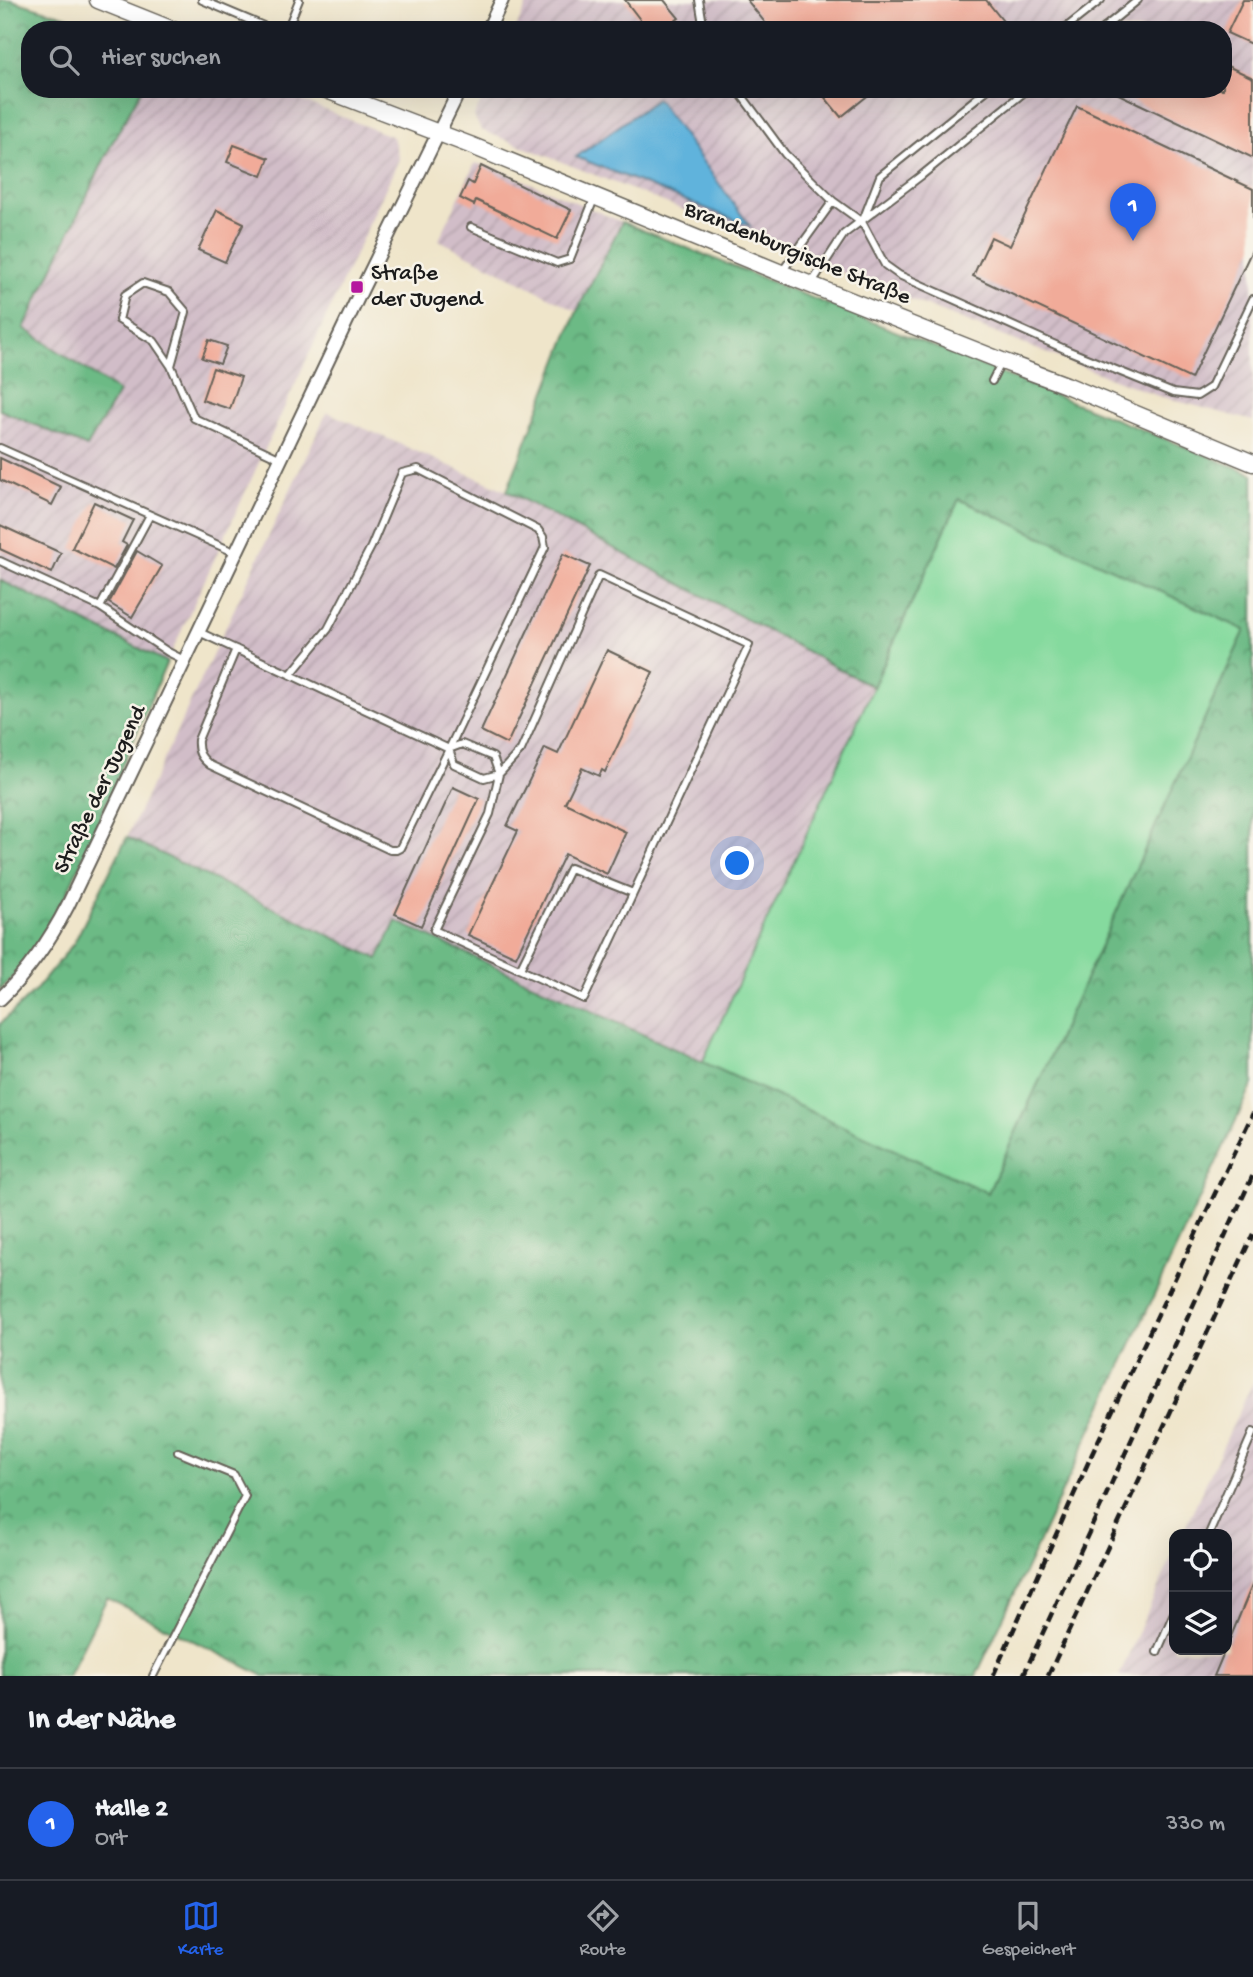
<!DOCTYPE html>
<html lang="de">
<meta charset="utf-8">
<style>
body{margin:0;font-family:"Gochi Hand",sans-serif;background:#20242c;color:#f1f3f6}
.controls{position:absolute;right:21px;bottom:21px;display:grid;overflow:hidden;border-radius:14px;box-shadow:0 7px 28px #0002}
.controls button{width:63px;height:63px;display:grid;place-items:center;padding:0;border:0;border-bottom:2px solid #363941;background:#171b24;color:#f1f3f6;font:35px sans-serif}
.you{position:absolute;left:738px;top:864px;width:24px;height:24px;margin:-18px;border:5px solid #fff;border-radius:50%;background:#1a73e8;box-shadow:0 0 0 10px #1a73e833}
.badge{display:grid;place-items:center;width:46px;height:46px;border-radius:50%;background:#2563eb;color:#fff;font-size:23px;font-weight:700}
.pin{position:absolute;translate:-50% -58px;filter:drop-shadow(0 2px 4px #0008)}
.pin::after{content:'';position:absolute;top:37px;width:24px;height:21px;background:inherit;clip-path:polygon(0 0,100% 0,50% 100%)}
.list{margin:0;padding:0;list-style:none}
h2{display:flex;justify-content:space-between;align-items:center;height:91px;margin:0;padding:0 28px;font-size:30px}
h2 small{font-size:23px;font-weight:400;color:#9ea1a6}
.list li{display:grid;grid-template-columns:46px 1fr auto;gap:21px;align-items:center;box-sizing:border-box;height:112px;padding:0 28px;border-top:2px solid #363941}
.list b{display:block;font-size:26px;white-space:nowrap}
.list p{margin:0;font-size:23px;white-space:nowrap;color:#9ea1a6}
.list em{font-size:23px;font-style:normal;color:#9ea1a6}
.icon{flex:none;width:38px;height:38px;fill:none;stroke:currentColor;stroke-width:2;stroke-linecap:round;stroke-linejoin:round}
.map{position:relative;flex:none;width:1253px;height:1676px;overflow:hidden}
.search{position:absolute;background:#171b24;box-shadow:0 7px 28px #0002;left:21px;right:21px;top:21px;height:77px;display:flex;align-items:center;gap:18px;box-sizing:border-box;padding:0 24px;border-radius:28px;color:#9ea1a6;font-size:26px}
.sheet{height:203px;background:#171b24}
nav{display:flex;justify-content:space-around;align-items:center;box-sizing:border-box;height:98px;border-top:2px solid #363941;background:#171b24;font-size:19px;color:#9ea1a6}
nav a{display:grid;justify-items:center;gap:4px}
nav .on{color:#2563eb}
.map>svg:first-child{display:block}
.industrial{fill:url(#industrial-furrows)}
.green{fill:#85da9e;stroke:#507b5d;stroke-width:2}
.forest{fill:url(#forest-crowns);stroke:#446b50;stroke-width:2}
.water{fill:#61b3dc;stroke:#3e687c;stroke-width:2}
.building{fill:#f1ab99}
.lines{fill:none;stroke-linecap:round;stroke-linejoin:round}
.service-casing{stroke:#666259;stroke-width:10}
.minor-casing{stroke:#666259;stroke-width:16}
.tertiary-casing{stroke:#666259;stroke-width:19}
.service{stroke:#fff;stroke-width:6}
.minor{stroke:#fff;stroke-width:12}
.tertiary{stroke:#fff;stroke-width:16}
.rail{stroke:#1c1c1c;stroke-width:4.5;stroke-dasharray:10 5;stroke-linecap:butt}
.poi-dot{fill:#b5179e;stroke:#f7f3e8;stroke-width:2.5}
.labels{text-anchor:middle;dominant-baseline:central;stroke-width:5;stroke-linejoin:round;paint-order:stroke}
.street-label{font-size:23px;fill:#1c1c1c;stroke:#f7f3e8}
.poi-label{font-size:23px;fill:#1c1c1c;stroke:#f7f3e8;text-anchor:start}
</style>
<div class="map">
<svg width="1253" height="1676" viewBox="0 0 1253 1676">
<defs>
<pattern id="industrial-furrows" width="10" height="10" patternUnits="userSpaceOnUse" patternTransform="scale(1.75)"><rect width="10" height="10" fill="#d1bdc8"/><path d="M-1 1l2-2M0 10L10 0M9 11l2-2" fill="none" stroke="#b3a2ab"/></pattern>
<pattern id="forest-crowns" width="20" height="18" patternUnits="userSpaceOnUse" patternTransform="scale(1.75)"><rect width="20" height="18" fill="#6cba85"/><path d="M2 6a3 3 0 1 1 6 0M12 15a3 3 0 1 1 6 0" fill="none" stroke="#58966c"/></pattern>
</defs>
<rect width="100%" height="100%" fill="#f7f3e8"/>
<filter id="ink" filterUnits="userSpaceOnUse"><feTurbulence type="fractalNoise" baseFrequency=".0143" numOctaves="2"/><feDisplacementMap in="SourceGraphic" scale="14" xChannelSelector="R" yChannelSelector="G"/><feConvolveMatrix kernelMatrix="1 2 1 2 8 2 1 2 1" color-interpolation-filters="sRGB"/></filter>
<filter id="wash" filterUnits="userSpaceOnUse"><feTurbulence type="fractalNoise" baseFrequency=".00686" numOctaves="4" result="noise"/><feDisplacementMap in="SourceGraphic" scale="28" xChannelSelector="R" yChannelSelector="G"/><feGaussianBlur stdDeviation="1.57" result="paint"/><feColorMatrix in="noise" values="0 0 0 0 0 0 0 0 0 0 0 0 0 0 0 0 0 1.4 0 .05"/><feComposite in="paint" operator="in"/></filter>
<g filter="url(#wash)">
<rect width="100%" height="100%" fill="#efe5ca"/>
<path class="industrial" d="M529,0H1253V421L1158,396L1013,340L481,130L474,116L487,89H1223V30H515Z
M142,89H273L393,137L399,159L167,662L0,580V410L86,447L118,392L23,329L112,143Z
M475,163L497,169L622,222L577,311L439,240Z
M327,412L507,491L873,687L702,1063L396,922L378,959L127,837Z
M1253,1382V1676H1119L1174,1552V1650H1227V1534H1182Z"/>
<path class="green" d="M959,499L1246,630L988,1193L702,1063Z"/>
<path class="forest" d="M0,0H11L111,30H30V89H142L112,143L24,328L119,392L87,447L0,410Z
M622,222L1253,474V1084L976,1676H264L107,1598L68,1676H0V1024L35,991L74,943L127,837L378,959L396,921L988,1193L1245,630L959,499L873,687L507,491L577,311Z
M0,580L167,662C145,713 123,764 101,815C75,876 50,944 0,990Z"/>
<path class="water" d="M657,99L750,226L576,157Z"/>
<g id="blocks">
<path class="building" d="M625,0H664L679,18L663,30H648Z
M747,0H986L1006,25L999,30H771Z
M1243,0H1253V45L1227,33Z
M1223,64L1253,78V158L1108,89H1223Z
M818,89H876L841,117Z
M1077,106L1253,189V248L1191,379L973,276L991,237L1010,246Z
M234,145L269,158L262,176L227,162Z
M481,166L571,210L557,239L476,200L474,205L460,198L468,181L473,184Z
M217,210L244,223L225,262L198,250Z
M209,340L227,346L220,364L202,358Z
M213,368L241,377L230,409L202,400Z
M0,458L61,487L52,505L0,480Z
M94,502L133,520L122,542L127,545L114,569L72,548Z
M0,525L61,553L52,573L0,549Z
M137,551L162,566L132,617L109,603Z
M563,554L590,566L507,744L481,731Z
M607,650L653,672L605,772L602,770L599,776L582,768L565,803L626,832L607,874L565,854L516,957L468,935L518,831L507,826L523,793L545,748L558,754Z
M453,787L479,799L421,926L395,914Z
M1253,1583V1676H1214L1225,1650H1227V1646Z"/>
</g>
</g>
<g filter="url(#ink)">
<use href="#blocks" fill-opacity="0" stroke="#666259" stroke-width="2"/>
<g class="lines">
<defs>
<path id="service" d="M202,0L273,30
M699,0L704,30
M287,30L299,0
M1063,30L1101,0
M1101,30L1138,0
M737,89L785,154L833,201L862,222L885,265L899,275L1069,351L1173,393L1197,396L1211,387L1253,299
M863,220L880,176L988,89
M471,227L557,263L570,259L594,199
M781,273L833,201
M811,284L844,234L922,175L1028,89
M171,366L154,341L119,320L125,295L143,283L169,292L186,312L171,366L194,418L281,459
M992,381L1001,363
M0,448L236,553
M0,561L100,607L168,652L186,661
M599,575L749,645L584,999L434,930L490,814L499,774L521,750Z
M100,607L150,515
M199,632L449,749L454,764L484,778L499,774L493,757L462,744L449,749
M236,649L198,740C197,752 201,758 210,765L390,850H396L400,848L449,749L545,547L543,537L538,530L418,469L402,473L371,547L328,629L291,674
M520,969L570,868L633,893
M1209,1534L1253,1432
M1157,1652L1174,1613
M153,1676L245,1496L234,1475L178,1452"/>
<path id="minor" d="M488,30L502,0
M0,999C28,972 50,940 68,905L362,289L460,89"/>
<path id="tertiary" d="M98,0L173,30
M324,89L470,145L781,273L1002,361L1066,385L1253,463"/>
</defs>
<use href="#service" class="service-casing"/>
<use href="#minor" class="minor-casing"/>
<use href="#tertiary" class="tertiary-casing"/>
<use href="#service" class="service"/>
<use href="#minor" class="minor"/>
<use href="#tertiary" class="tertiary"/>
<path class="rail" d="M993,1676L1092,1454L1253,1113
M1023,1676L1253,1175
M1048,1676L1253,1234"/>
</g>
</g>
<rect class="poi-dot" x="350" y="280" width="14" height="14" rx="3.5"/>
<g class="labels">
<g class="street-label">
<text transform="translate(797 254) rotate(22)">Brandenburgische Straße</text>
<text transform="translate(101 790) rotate(-64)">Straße der Jugend</text>
</g>
<g class="poi-label">
<text x="371" y="274">Straße<tspan x="371" dy="26">der Jugend</tspan></text>
</g>
</g>
</svg>
<div class="controls">
<button><svg class="icon" aria-label="locate" viewBox="0 0 24 24"><circle cx="12" cy="12" r="6"/><path d="M12 2v4M12 18v4M2 12h4M18 12h4"/></svg></button>
<button><svg class="icon" aria-label="layers" viewBox="0 0 24 24"><path d="M12 4l9 5-9 5-9-5zM3 14l9 5 9-5"/></svg></button>
</div>
<div class="you"></div>
<div class="pin badge" style="left:1133px;top:241px">1</div>
<div class="search"><svg class="icon" aria-label="search" viewBox="0 0 24 24"><circle cx="10" cy="10" r="6"/><path d="M15 15l6 6"/></svg>Hier suchen</div>
</div>
<section class="sheet">
<h2>In der Nähe<small></small></h2>
<ul class="list">
<li><span class="badge">1</span><div><b>Halle 2</b><p>Ort</p></div><em>330 m</em></li>
</ul>
</section>
<nav>
<a class="on"><svg class="icon" aria-label="map" viewBox="0 0 24 24"><path d="M3 6l6-2 6 2 6-2v14l-6 2-6-2-6 2zM9 4v14M15 6v14"/></svg>Karte</a>
<a><svg class="icon" aria-label="directions" viewBox="0 0 24 24"><path d="M12 3l9 9-9 9-9-9zM9 14v-3h6M13 9l2 2-2 2"/></svg>Route</a>
<a><svg class="icon" aria-label="saved" viewBox="0 0 24 24"><path d="M7 4h10v16l-5-4-5 4z"/></svg>Gespeichert</a>
</nav>
